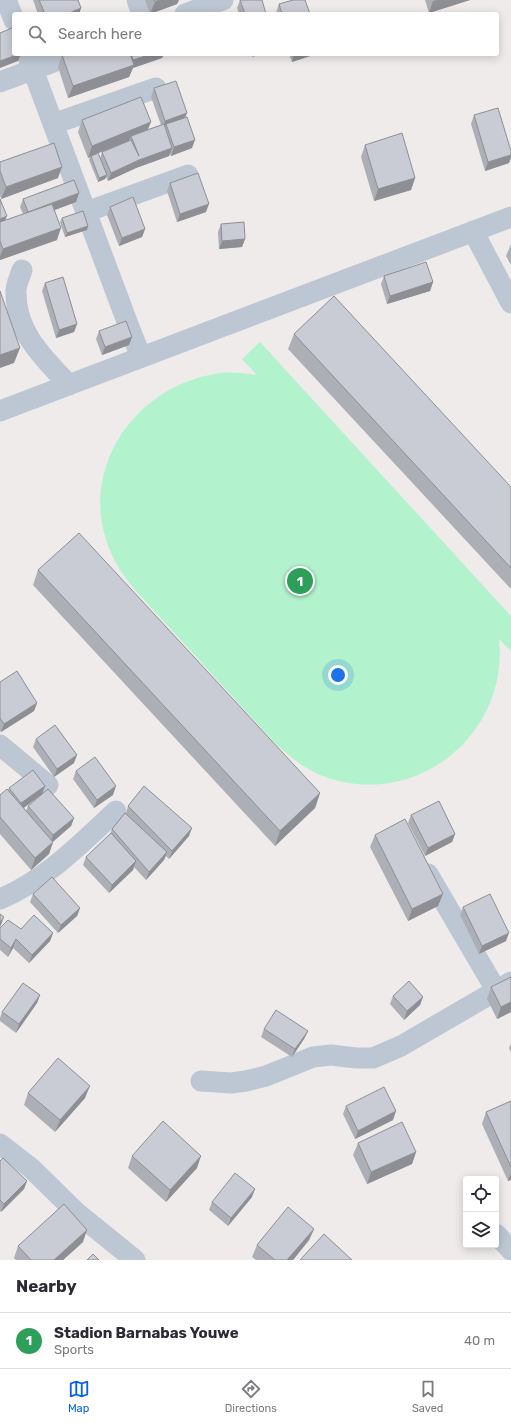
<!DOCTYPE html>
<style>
body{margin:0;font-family:Rubik,sans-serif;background:#f2f2f3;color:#2b2b33}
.controls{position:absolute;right:12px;bottom:12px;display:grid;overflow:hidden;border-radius:4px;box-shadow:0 2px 10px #0003}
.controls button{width:36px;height:36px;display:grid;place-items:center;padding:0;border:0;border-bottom:1px solid #e1e1e2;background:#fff;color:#2b2b33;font:20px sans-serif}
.you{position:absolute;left:338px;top:675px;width:14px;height:14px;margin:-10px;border:3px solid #fff;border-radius:50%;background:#1a73e8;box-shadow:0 0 0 6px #1a73e833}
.badge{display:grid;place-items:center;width:26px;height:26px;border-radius:50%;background:#055fef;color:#fff;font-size:13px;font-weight:700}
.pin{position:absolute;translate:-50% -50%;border:2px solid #fff;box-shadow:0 1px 4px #0006}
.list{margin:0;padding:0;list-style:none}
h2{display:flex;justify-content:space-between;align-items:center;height:52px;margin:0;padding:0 16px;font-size:17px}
h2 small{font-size:13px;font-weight:400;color:#7c7c81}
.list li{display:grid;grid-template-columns:26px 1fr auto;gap:12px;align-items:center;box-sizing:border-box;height:56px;padding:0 16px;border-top:1px solid #e1e1e2}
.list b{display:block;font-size:15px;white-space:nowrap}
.list p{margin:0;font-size:13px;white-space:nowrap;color:#7c7c81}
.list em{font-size:13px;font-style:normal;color:#7c7c81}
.icon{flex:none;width:22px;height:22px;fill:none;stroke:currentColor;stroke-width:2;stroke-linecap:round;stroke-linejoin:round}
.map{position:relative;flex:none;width:511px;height:1260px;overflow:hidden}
.search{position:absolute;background:#fff;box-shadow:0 2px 10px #0003;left:12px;right:12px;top:12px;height:44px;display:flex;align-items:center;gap:10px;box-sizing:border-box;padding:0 14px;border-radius:4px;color:#7c7c81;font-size:15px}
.sheet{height:108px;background:#fff}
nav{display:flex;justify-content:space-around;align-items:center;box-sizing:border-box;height:56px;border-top:1px solid #e1e1e2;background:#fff;font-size:11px;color:#7c7c81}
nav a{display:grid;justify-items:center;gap:2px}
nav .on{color:#055fef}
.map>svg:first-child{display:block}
.green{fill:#b2f3ce}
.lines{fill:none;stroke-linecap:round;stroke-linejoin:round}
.minor{stroke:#bcc7d3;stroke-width:21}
.wall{fill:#adafb6;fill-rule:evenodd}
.shaded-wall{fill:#8d8f94}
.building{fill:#c9ccd4;stroke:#8d8f94}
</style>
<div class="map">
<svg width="511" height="1260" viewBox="0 0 511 1260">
<rect width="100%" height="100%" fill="#efebeb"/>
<path class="green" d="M260,342L511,616V651L499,639C509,733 419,808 328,778C307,771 291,758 275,743L135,590C127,580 119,570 113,557C74,477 130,388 215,374C229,371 243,373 257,375L242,359Z"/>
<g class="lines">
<path class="minor" d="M6,0L14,20
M137,0L142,14
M185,14L223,0
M27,54L129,327L141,357
M0,82L75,54
M53,124L156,88
M86,212L188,175
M473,231L511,303
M22,270C20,277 16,284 16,291C15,332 43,357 69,385
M0,411L511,217
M0,745L48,785
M428,874L496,990
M0,899C47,879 79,845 116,811
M201,1081L231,1083L246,1081L266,1076L313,1057L331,1055L356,1058H373L401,1046L511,982
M0,1144L31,1168L77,1213L135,1260
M496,1234L511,1250"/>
</g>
<path class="wall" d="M33,0H78L81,8L79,14H38Z
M145,0H179L177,4L150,14Z
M240,0L266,14H239L237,8Z
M425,0H470L429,13Z
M279,4L310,14H277L276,13Z
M67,54H164L162,58L133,68L129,77L68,98L58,67L62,55Z
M289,54H316L292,62Z
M154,88L185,117L192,148L171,156L170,154L169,156L136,168L108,181L106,177L105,179L98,182L89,160L90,157L88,158L78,132L82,120L148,129L161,125L151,97ZM116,146L102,152L100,158L98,153Z
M474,115L509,163L485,171L471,124Z
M365,145L415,178L411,190L374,201L361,157Z
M0,162L58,178L1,199L0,195Z
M170,183L206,212L177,222L167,191Z
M79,193L76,202L55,210L57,240L0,260V199L5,221L23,214L20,207L23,199Z
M110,207L145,229L142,237L119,246L107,215Z
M62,218L88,226L87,230L65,237L60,222Z
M221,224L245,239L242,247L219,249L218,232Z
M511,244V265L506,256Z
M384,276L433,282L430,291L387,304L381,284Z
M45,283L77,324L74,332L56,338L42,291Z
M99,331L132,337L129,345L102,355L96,339Z
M294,334L511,487V589L288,349Z
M38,570L320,793L315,808L275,846L33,585Z
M0,682L37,703L34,711L1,732L0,731Z
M36,739L74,763L54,777L33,747Z
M76,771L113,795L94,808L73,779Z
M45,786L42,794L24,808L26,811L28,806L74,818L71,826L53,842L49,854L31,870L0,834V795L8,790L9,788Z
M128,806L189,836L169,859L166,856L164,860L146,880L134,867L133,870L109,893L83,865L86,857L110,834L112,829L126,813Z
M411,815L455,834L452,842L425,856L408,823Z
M375,835L438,906L408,921L370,847Z
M33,894L80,908L77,916L58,933L30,902Z
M463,907L506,941L479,954L460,915Z
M0,928L21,929L53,933L50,941L29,963L13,948L8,957L0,950Z
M511,977V1012L497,1019L487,999L491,987Z
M40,995L37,1003L16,1033L0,1021V1018L2,1012Z
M393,996L423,997L420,1005L404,1020L390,1004Z
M264,1029L308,1031L304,1039L292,1057L261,1037Z
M511,1043V1053L509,1048Z
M28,1093L85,1098L55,1132L24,1105Z
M511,1101V1180L508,1181L482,1124L486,1112Z
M346,1106L393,1120L355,1139L343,1114Z
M358,1143L416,1152L412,1164L367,1184L353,1155Z
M132,1156L197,1168L166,1202L128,1168Z
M0,1161L27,1181L24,1189L1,1212L0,1211Z
M252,1197L228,1226L209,1210L212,1202Z
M314,1229L309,1240L293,1260H256L252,1257L257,1245Z
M83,1242L63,1260H16L14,1258L18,1246Z"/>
<path class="shaded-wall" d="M160,0H179L177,4L150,14L155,2Z
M437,0H470L429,13L433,1Z
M81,8L79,14H67Z
M19,54H21L18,61L0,68V61Z
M152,54H164L162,58L133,68L129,77L68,98L73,86L133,60Z
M254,54H262L252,57Z
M294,54H316L292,62Z
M187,113L184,121L166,124L164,128L162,129L165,121Z
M151,122L146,134L131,136L129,141L91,156L90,157L88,158L92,146Z
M195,140L192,148L171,156L174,147Z
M172,148L169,156L136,168L108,181L111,173L139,160Z
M511,155V158L509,163L485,171L488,162Z
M62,167L58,178L1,199L6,187Z
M107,175L105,179L98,182L99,178Z
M415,178L411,190L374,201L378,189Z
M79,193L76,202L25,221L28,213Z
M209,204L206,212L177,222L180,214Z
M7,216L2,228L0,229V219Z
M88,226L87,230L65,237L67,233Z
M61,228L57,240L0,260V256L3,249Z
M145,229L142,237L119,246L122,238Z
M245,239L242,247L219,249L222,241Z
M433,282L430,291L387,304L390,296Z
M77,324L74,332L56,338L59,330Z
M132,337L129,345L102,355L105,347Z
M20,348L14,363L0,368V355Z
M37,703L34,711L1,732L4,724Z
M77,755L74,763L54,777L57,769Z
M45,786L42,794L18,812L21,803Z
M116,786L113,795L94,808L97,800Z
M320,793L315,808L275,846L280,831Z
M74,818L71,826L50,844L53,835Z
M192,828L189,836L169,859L172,851Z
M455,834L452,842L425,856L428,848Z
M53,842L49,854L31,870L35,858Z
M167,852L164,860L146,880L149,872Z
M136,861L133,870L109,893L112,885Z
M443,894L438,906L408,921L412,909Z
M80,908L77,916L58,933L61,925Z
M4,917L1,925L0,927V922Z
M53,933L50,941L29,963L32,955Z
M509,933L506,941L479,954L482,946Z
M16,939L13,948L8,957L11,948Z
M40,995L37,1003L16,1033L19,1024Z
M423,997L420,1005L404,1020L407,1011Z
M511,1002V1012L497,1019L501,1007Z
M308,1031L304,1039L292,1057L295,1049Z
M90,1086L85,1098L55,1132L60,1120Z
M396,1111L393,1120L355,1139L358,1131Z
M416,1152L412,1164L367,1184L371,1172Z
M201,1156L197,1168L166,1202L170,1190Z
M511,1173V1180L508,1181Z
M27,1181L24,1189L1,1212L4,1204Z
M255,1189L252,1197L228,1226L231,1218Z
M314,1229L309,1240L293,1260H287Z
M87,1230L83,1242L63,1260H54Z"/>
<path class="building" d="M39,0H78L81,8L67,14H45Z
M154,0H160L155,2Z
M240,0H262L266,14H245Z
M293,0H305L310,14H282L279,4Z
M12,28L14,34V54H19L0,61V33Z
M67,54H130L134,65L73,86L62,55Z
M131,54H152L133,60Z
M176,81L187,113L165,121L154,88Z
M141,97L151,122L92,146L82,120Z
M498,108L511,151V155L488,162L474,115Z
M187,117L195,140L174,147L166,124Z
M164,124L172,148L139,160L111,173L102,152L131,140L139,156L131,136Z
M402,133L415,178L378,189L365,145Z
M54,143L62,167L6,187L0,171V162Z
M98,153L107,175L99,178L91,156Z
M198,173L209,204L180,214L170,183Z
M74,180L79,193L28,212L23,199Z
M133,197L145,229L122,238L110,207Z
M0,199L7,216L0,219Z
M52,204L61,228L3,249L0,241V222Z
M83,211L88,226L67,233L62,218Z
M244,222L245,239L222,241L221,224Z
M426,262L433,282L390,296L384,276Z
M63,277L77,324L59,330L45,283Z
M0,291L20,348L0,355Z
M334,296L511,487V568L294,334Z
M126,321L132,337L105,347L99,331Z
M79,533L320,793L280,831L38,570Z
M17,671L37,703L4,724L0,718V682Z
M55,725L77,755L57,769L36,739Z
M95,757L116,786L97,800L76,771Z
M33,770L45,786L21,803L9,788Z
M144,786L192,828L172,851L128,806Z
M7,789L53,842L35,858L0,817V795Z
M48,789L74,818L53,835L28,806Z
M439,801L455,834L428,848L411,815Z
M125,813L167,852L149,872L112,829Z
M405,819L443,894L412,909L375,835Z
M111,833L136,861L112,885L86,857Z
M52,877L80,908L61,925L33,894Z
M490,894L509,933L482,946L463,907Z
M0,914L4,917L0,922Z
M34,915L53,933L32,955L16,939L11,948L0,939V928L8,920L21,929Z
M511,977V1002L501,1007L491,987Z
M409,981L423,997L407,1011L393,996Z
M23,983L40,995L19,1024L2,1012Z
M276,1010L308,1031L295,1049L264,1029Z
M58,1058L90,1086L60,1120L28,1093Z
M384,1087L396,1111L358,1131L346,1106Z
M511,1101V1167L486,1112Z
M163,1121L201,1156L170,1190L132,1156Z
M402,1122L416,1152L371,1172L358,1143Z
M3,1158L27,1181L4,1204L0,1200V1161Z
M235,1173L255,1189L231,1218L212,1202Z
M64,1204L87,1230L54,1260H31L18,1246Z
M288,1207L314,1229L287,1260H275L257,1245Z
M324,1234L352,1260H300Z
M93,1254L99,1260H87Z"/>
</svg>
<div class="controls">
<button><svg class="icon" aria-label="locate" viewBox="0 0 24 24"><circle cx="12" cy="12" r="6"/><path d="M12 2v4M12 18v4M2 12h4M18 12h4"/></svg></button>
<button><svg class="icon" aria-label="layers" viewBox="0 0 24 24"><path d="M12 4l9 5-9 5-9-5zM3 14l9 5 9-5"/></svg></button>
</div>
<div class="you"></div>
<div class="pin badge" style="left:300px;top:581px;background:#2e9e5b">1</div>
<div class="search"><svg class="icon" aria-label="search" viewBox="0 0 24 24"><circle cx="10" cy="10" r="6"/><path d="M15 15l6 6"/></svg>Search here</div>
</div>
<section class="sheet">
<h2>Nearby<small></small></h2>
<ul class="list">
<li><span class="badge" style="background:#2e9e5b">1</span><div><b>Stadion Barnabas Youwe</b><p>Sports</p></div><em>40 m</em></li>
</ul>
</section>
<nav>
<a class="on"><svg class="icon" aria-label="map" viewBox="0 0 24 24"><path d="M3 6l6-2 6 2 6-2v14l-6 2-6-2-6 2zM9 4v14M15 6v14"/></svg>Map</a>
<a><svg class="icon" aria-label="directions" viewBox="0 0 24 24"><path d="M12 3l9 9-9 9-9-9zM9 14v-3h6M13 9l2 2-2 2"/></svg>Directions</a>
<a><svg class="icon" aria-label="saved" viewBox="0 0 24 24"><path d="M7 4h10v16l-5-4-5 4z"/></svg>Saved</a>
</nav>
